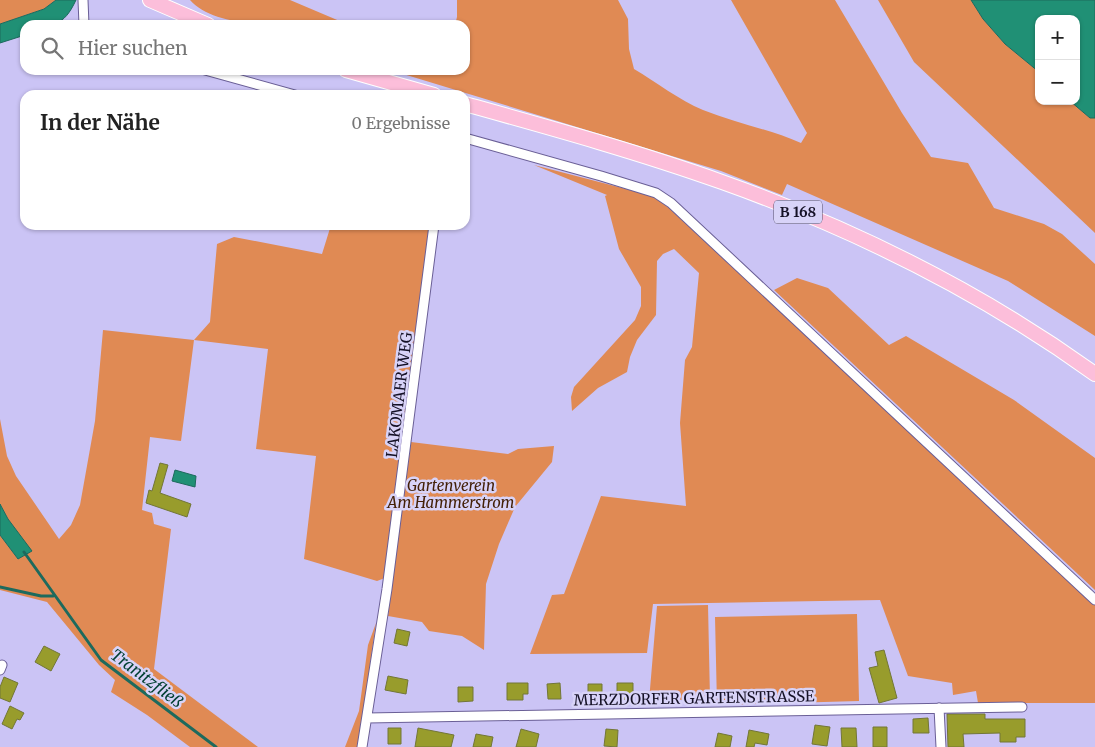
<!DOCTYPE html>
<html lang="de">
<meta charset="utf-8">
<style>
body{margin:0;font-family:Merriweather,serif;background:#f6f6f6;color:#222}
.controls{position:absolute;right:15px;top:15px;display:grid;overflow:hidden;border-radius:10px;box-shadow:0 1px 4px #0004}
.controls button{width:45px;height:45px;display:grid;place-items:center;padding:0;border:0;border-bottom:1px solid #e0e0e0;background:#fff;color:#222;font:25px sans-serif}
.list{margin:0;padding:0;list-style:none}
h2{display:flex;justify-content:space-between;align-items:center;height:65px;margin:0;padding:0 20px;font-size:21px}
h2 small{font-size:16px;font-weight:400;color:#767676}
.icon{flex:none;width:28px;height:28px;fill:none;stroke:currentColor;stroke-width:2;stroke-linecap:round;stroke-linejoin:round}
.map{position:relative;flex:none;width:1095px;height:747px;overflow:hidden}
.search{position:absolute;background:#fff;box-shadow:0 1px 4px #0004;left:20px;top:20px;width:450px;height:55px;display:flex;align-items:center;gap:12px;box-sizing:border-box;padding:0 18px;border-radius:15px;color:#767676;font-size:19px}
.panel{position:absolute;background:#fff;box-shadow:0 1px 4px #0004;left:20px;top:90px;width:450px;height:140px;border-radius:15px}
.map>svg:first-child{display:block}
.green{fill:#e08a54}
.water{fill:#209075;stroke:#1d6a5d}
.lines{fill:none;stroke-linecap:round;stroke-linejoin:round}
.stream{stroke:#1d6a5d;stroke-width:3}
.building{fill:#989c2c;stroke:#727637}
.street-casing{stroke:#6a5f96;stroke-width:11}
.primary-casing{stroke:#fff;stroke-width:16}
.street{stroke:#fff;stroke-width:9}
.primary{stroke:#fcbeda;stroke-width:14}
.labels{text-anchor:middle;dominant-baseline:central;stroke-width:5;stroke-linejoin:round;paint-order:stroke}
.shield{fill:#d8d3f8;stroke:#504b65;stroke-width:1}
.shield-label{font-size:14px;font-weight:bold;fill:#151126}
.street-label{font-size:15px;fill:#151126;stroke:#d8d3f8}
.park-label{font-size:15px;font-style:italic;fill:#432007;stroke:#d8d3f8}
.water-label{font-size:16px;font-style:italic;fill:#003f31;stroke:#d8d3f8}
</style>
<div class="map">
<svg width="1095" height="747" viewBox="0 0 1095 747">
<rect width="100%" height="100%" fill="#cbc4f5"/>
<path class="green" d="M0,0H56L44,9L0,24Z
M190,0H290L349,25C308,25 219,33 190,0Z
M457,0H618L628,19L629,49L634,69C656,82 679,100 703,110C735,123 769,129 801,143L807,133L731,0H835L902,113L931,157L968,163L994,208L1044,224L1062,234L1095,264V336L1008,281L787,184L782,195L721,171L390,70H465V25H455L457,17Z
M878,0H971L983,19L1005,44L1039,72V101H1070L1090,118H1095V233L914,62Z
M534,165L653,196L669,208L1095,605V703H978L976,691L953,695L952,683L908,676L880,600L653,604L647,653L530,654L552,595L564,594L601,496L686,506L680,423L685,360L692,347L699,273L674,249L663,254L657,261L656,315L637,340L630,357L627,372L598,388L572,411L571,397L574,387L635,320L641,306V287L619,249L605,196L607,195Z
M331,225H430L385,578L377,581L304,559L316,456L256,449L268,349L194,340L181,441L150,437L142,510L152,513L154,524L171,529L154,669L258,747H190L147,715L111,692L115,680L99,665L47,602L0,590V535L18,559L31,551L8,519L0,504V419L7,456L16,476L59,539L71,525L80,505L95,421L103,330L194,340L210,322L217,244L234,237L322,254Z
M797,278L828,288L889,345L906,336L1014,400L1095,458V590L774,290Z
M411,442L508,454L518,449L554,446L552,462L515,507L499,544L486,584L484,650L462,636L429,631L422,622L388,616Z
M708,605L710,699L649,701L657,606Z
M857,614L859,701L717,705L715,617Z
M376,623L358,747H345L359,711L368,645Z"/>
<path class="water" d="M56,0H76C63,28 53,25 25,25V35L0,43V24L44,9Z
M971,0H1095V118H1090L1070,101H1076V19H1039V72L1005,44L983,19Z
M175,470L196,476L195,487L172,481Z
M0,504L8,519L32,551L18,559L0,535Z"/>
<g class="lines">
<path class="stream" d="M24,552L101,660L216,747
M0,587L41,596H53"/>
</g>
<path class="building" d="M160,463L168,465L160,493L191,504L187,517L146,503L149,490L152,491Z
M397,629L410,632L407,646L394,643Z
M44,646L60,654L51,671L35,662Z
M884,650L897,698L879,703L869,668L878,666L875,652Z
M388,676L408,680L406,694L385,690Z
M4,677L18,683L10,702L0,698V687Z
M507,683H528V694H523V700H507Z
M560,683L561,699H548L547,684Z
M617,683H633V699L617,700Z
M588,684H602V699H588Z
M458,687H473V701L458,702Z
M10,706L24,713L20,720L17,719L12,729L2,724Z
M947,714H985V719H1025V737H1016V742H1000V733L963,734L964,747H948Z
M928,718L929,733H913V719Z
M815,725L830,727L827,746L812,744Z
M873,727H887V747H873Z
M388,728H401V744H388Z
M418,728L454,735L451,747H415Z
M841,728H856L857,747H842Z
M521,729L539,734L536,747H516Z
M606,729L618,730L617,747L604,746Z
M749,730L769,734L767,745L755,743L754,747H746Z
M718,733L732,736L730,747H715Z
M476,734L493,737L491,747H473Z"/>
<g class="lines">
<defs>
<path id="street" d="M83,0L84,25
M205,70L295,95
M465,138L601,176L656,193L671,203L1095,600
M0,670L2,665
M939,708L941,747
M367,718L1022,707
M362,747L387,589L434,225"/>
<path id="primary" d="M150,0L208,25
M346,70L434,95
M465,104C551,128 638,152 722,182C854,229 981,292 1095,374"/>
</defs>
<use href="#street" class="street-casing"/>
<use href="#primary" class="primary-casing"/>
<use href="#street" class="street"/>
<use href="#primary" class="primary"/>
</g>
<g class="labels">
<rect class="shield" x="774" y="200.5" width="48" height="23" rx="4"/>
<g class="shield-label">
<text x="798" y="212">B 168</text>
</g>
<g class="street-label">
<text transform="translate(399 395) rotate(-83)">LAKOMAER WEG</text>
<text transform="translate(694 698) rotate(-1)">MERZDORFER GARTENSTRASSE</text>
</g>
<g class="park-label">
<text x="451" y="485">Gartenverein<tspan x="451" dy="17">Am Hammerstrom</tspan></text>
</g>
<g class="water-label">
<text transform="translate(147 678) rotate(37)">Tranitzfließ</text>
</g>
</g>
</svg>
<div class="controls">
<button>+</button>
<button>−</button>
</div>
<div class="search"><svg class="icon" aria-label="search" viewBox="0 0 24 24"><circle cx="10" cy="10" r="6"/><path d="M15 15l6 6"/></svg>Hier suchen</div>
<section class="panel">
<h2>In der Nähe<small>0 Ergebnisse</small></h2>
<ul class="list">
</ul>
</section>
</div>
